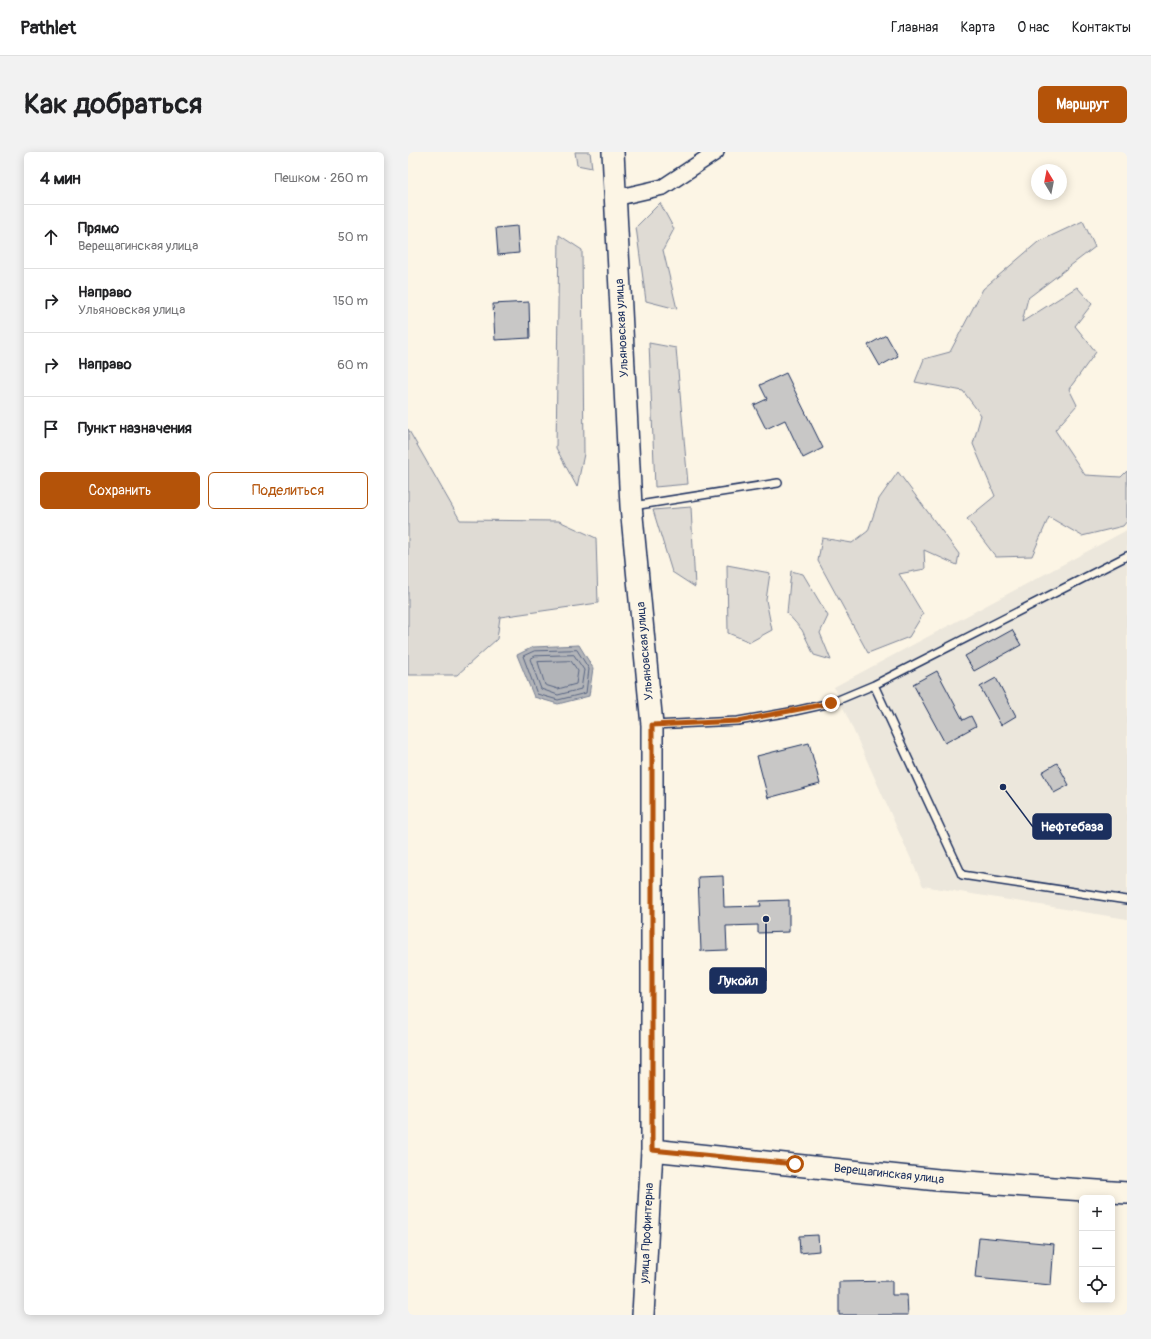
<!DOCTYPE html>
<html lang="ru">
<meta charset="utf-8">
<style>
body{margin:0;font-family:Pangolin,sans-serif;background:#f2f2f2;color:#202124}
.controls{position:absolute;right:12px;bottom:12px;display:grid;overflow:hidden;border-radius:6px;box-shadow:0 2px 10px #0003}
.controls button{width:36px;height:36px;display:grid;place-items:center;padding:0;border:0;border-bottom:1px solid #e0e0e0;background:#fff;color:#202124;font:20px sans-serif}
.compass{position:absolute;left:623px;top:12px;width:36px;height:36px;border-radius:50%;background:#fff;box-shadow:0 2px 10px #0003;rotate:350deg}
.stop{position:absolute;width:12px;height:12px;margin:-9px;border:3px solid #b45309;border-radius:50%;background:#fff}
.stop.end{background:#b45309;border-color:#fff;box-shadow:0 1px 4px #0008}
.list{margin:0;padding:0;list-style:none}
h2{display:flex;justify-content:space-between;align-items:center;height:52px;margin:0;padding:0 16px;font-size:17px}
h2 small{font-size:13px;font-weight:400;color:#757577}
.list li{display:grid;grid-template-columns:26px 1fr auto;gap:12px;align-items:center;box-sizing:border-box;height:64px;padding:0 16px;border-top:1px solid #e0e0e0}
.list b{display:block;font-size:15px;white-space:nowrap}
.list p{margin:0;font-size:13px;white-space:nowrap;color:#757577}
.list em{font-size:13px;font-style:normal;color:#757577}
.actions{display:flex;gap:8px;padding:12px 16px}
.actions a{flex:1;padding:9px 0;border:1px solid #b45309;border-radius:6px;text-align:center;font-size:14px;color:#b45309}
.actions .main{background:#b45309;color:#fff}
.icon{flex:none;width:22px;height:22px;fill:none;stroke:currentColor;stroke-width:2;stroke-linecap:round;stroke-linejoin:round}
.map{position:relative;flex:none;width:719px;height:1163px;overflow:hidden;border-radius:6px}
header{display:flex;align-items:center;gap:24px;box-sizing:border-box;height:56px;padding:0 20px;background:#fff;border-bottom:1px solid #e0e0e0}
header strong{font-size:19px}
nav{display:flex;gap:22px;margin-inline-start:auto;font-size:14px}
.intro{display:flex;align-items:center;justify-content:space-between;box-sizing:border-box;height:96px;padding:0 24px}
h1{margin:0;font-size:28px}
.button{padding:10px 18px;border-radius:6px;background:#b45309;color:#fff;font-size:14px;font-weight:700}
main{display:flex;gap:24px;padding:0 24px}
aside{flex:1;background:#fff;border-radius:6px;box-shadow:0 2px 10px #0003}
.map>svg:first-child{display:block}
.built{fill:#ece7dc}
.green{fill:#dfdbd4;stroke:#7d8599}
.water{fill:#b2b4b8;stroke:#767f94}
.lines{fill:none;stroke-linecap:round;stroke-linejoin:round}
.shore{stroke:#576482;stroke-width:1}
.building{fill:#c8c7c6;stroke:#1b2f5e}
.lane-casing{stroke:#1b2f5e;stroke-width:10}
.street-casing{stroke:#1b2f5e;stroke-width:18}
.secondary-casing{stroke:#1b2f5e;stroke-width:24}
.lane{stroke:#fcf5e5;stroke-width:7}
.street{stroke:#fcf5e5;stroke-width:15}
.secondary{stroke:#fcf5e5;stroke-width:21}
.route{stroke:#b45309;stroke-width:5}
.labels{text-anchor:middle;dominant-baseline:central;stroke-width:3;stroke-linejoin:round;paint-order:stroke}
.street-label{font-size:12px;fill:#1b2f5e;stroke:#fcf5e5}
.leader{fill:none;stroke:#1b2f5e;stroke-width:1.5}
.callout-dot{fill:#1b2f5e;stroke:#fcf5e5;stroke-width:1.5}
.callout{fill:#1b2f5e;stroke:#1b2f5e;stroke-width:1.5}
.callout-label{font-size:13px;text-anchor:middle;font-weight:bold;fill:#fff}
</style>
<header>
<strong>Pathlet</strong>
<nav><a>Главная</a><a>Карта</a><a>О нас</a><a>Контакты</a></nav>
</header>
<div class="intro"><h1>Как добраться</h1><a class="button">Маршрут</a></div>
<main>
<aside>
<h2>4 мин<small>Пешком · 260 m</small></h2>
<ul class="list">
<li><svg class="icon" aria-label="ahead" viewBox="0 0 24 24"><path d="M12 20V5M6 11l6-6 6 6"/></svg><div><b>Прямо</b><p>Верещагинская улица</p></div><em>50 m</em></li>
<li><svg class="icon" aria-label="right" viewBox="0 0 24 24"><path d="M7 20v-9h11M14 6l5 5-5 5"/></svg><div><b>Направо</b><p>Ульяновская улица</p></div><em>150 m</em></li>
<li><svg class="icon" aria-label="right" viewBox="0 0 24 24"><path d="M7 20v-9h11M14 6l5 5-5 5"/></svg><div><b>Направо</b></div><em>60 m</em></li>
<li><svg class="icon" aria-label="arrive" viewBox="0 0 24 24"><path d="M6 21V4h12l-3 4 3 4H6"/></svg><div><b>Пункт назначения</b></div></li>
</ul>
<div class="actions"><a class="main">Сохранить</a><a>Поделиться</a></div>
</aside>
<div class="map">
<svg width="719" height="1163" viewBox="0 0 719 1163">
<rect width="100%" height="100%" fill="#fcf5e5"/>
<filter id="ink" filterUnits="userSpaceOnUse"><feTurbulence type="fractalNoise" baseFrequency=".025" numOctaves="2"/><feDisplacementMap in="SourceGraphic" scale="8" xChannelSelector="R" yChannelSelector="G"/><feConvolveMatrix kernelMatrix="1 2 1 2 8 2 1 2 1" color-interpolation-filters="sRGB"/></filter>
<g filter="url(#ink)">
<path class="built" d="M719,378V767L515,734L426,535Z"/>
<path class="green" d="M167,0H182L184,16L169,13Z
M252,51L266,77L255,98L269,157L238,149L228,75Z
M675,69L687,95L620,146L614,170L669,135L684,152L667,174L688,200L661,237L669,253L647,278L677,323L713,325L719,319V369L715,374L674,384L641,365L624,404L588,405L559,367L587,344L565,292L573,263L555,239L507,230L516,207L542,200L575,137L630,90Z
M151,83L174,98L176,302L169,335L148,296Z
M241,191L268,196L280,332L247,335Z
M0,277L52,368L151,369L188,386L190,451L92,465L89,487L49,523H0Z
M490,320L551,402L549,413L516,398L517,417L491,422L515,462L501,485L460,501L410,409L414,386L444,391L460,379L471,347Z
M283,355L287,435L264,420L245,358Z
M319,413L362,421L358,448L364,478L342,490L320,481Z
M383,419L395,422L420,464L412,481L423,508L406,503L394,478L379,461Z"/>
<path class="water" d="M171,493L185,516L181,544L150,552L126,545L109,503L125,495Z"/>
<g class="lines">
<path class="shore" d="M169,498L181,517L178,541L150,548L129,542L115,504L126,499Z
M166,503L176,518L173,537L150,543L133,537L122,507L127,504Z
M163,509L170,519L168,532L150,537L137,533L130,510Z"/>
</g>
<path class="building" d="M109,74L111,101L90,103L88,76Z
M121,150L122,186L87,188L85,152Z
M478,183L490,204L472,214L460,193Z
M378,221L415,296L395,306L377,268L358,277L346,253L359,247L352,233Z
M604,478L613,493L566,519L557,504Z
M529,519L555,568L563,564L568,574L537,591L505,532Z
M588,526L608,564L593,573L572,535Z
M401,591L412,632L360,646L349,604Z
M649,611L661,633L646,641L634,620Z
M315,724L316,755L353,754L352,749L381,748V780L350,781V773L318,774L319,798L293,799L290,725Z
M410,1083L411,1099L392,1101L391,1084Z
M571,1085L646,1092L643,1133L567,1126Z
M484,1129V1143H499L500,1163H431V1130Z"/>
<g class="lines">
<defs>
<path id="lane" d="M225,354L370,331
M466,533L554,723L719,748
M245,573L330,569L382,560L423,551L466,533L719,404"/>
<path id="street" d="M207,46L255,35L308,0"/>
<path id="secondary" d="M205,0L223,354L244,573V998L235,1163
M244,998L530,1028L719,1041"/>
</defs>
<use href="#lane" class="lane-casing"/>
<use href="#street" class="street-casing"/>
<use href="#secondary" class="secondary-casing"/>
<use href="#lane" class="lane"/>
<use href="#street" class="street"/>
<use href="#secondary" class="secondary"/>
</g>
</g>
<g class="lines" filter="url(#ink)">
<path class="route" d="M387,1012L244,998V573L330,569L423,551"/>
</g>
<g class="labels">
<g class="street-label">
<text transform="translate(214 176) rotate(-93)">Ульяновская улица</text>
<text transform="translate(237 499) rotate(-95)">Ульяновская улица</text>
<text transform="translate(481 1022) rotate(6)">Верещагинская улица</text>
<text transform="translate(239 1081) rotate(-87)">улица Профинтерна</text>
</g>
</g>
<path class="leader" d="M595 635L625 675M358 767L358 829"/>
<g class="callout-dot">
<circle cx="595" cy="635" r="4"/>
<circle cx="358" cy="767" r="4"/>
</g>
<g class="callout">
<rect x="625" y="662" width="78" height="25" rx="4"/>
<rect x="302" y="816" width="56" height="25" rx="4"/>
</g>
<g class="callout-label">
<text x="664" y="679">Нефтебаза</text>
<text x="330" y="833">Лукойл</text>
</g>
</svg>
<div class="controls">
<button>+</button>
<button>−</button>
<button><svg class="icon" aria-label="locate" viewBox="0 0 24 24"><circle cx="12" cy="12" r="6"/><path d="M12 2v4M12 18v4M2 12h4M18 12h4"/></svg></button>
</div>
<svg class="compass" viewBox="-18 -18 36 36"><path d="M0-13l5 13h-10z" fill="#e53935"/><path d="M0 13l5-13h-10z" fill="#757577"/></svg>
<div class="stop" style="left:387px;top:1012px"></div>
<div class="stop end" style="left:423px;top:551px"></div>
</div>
</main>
